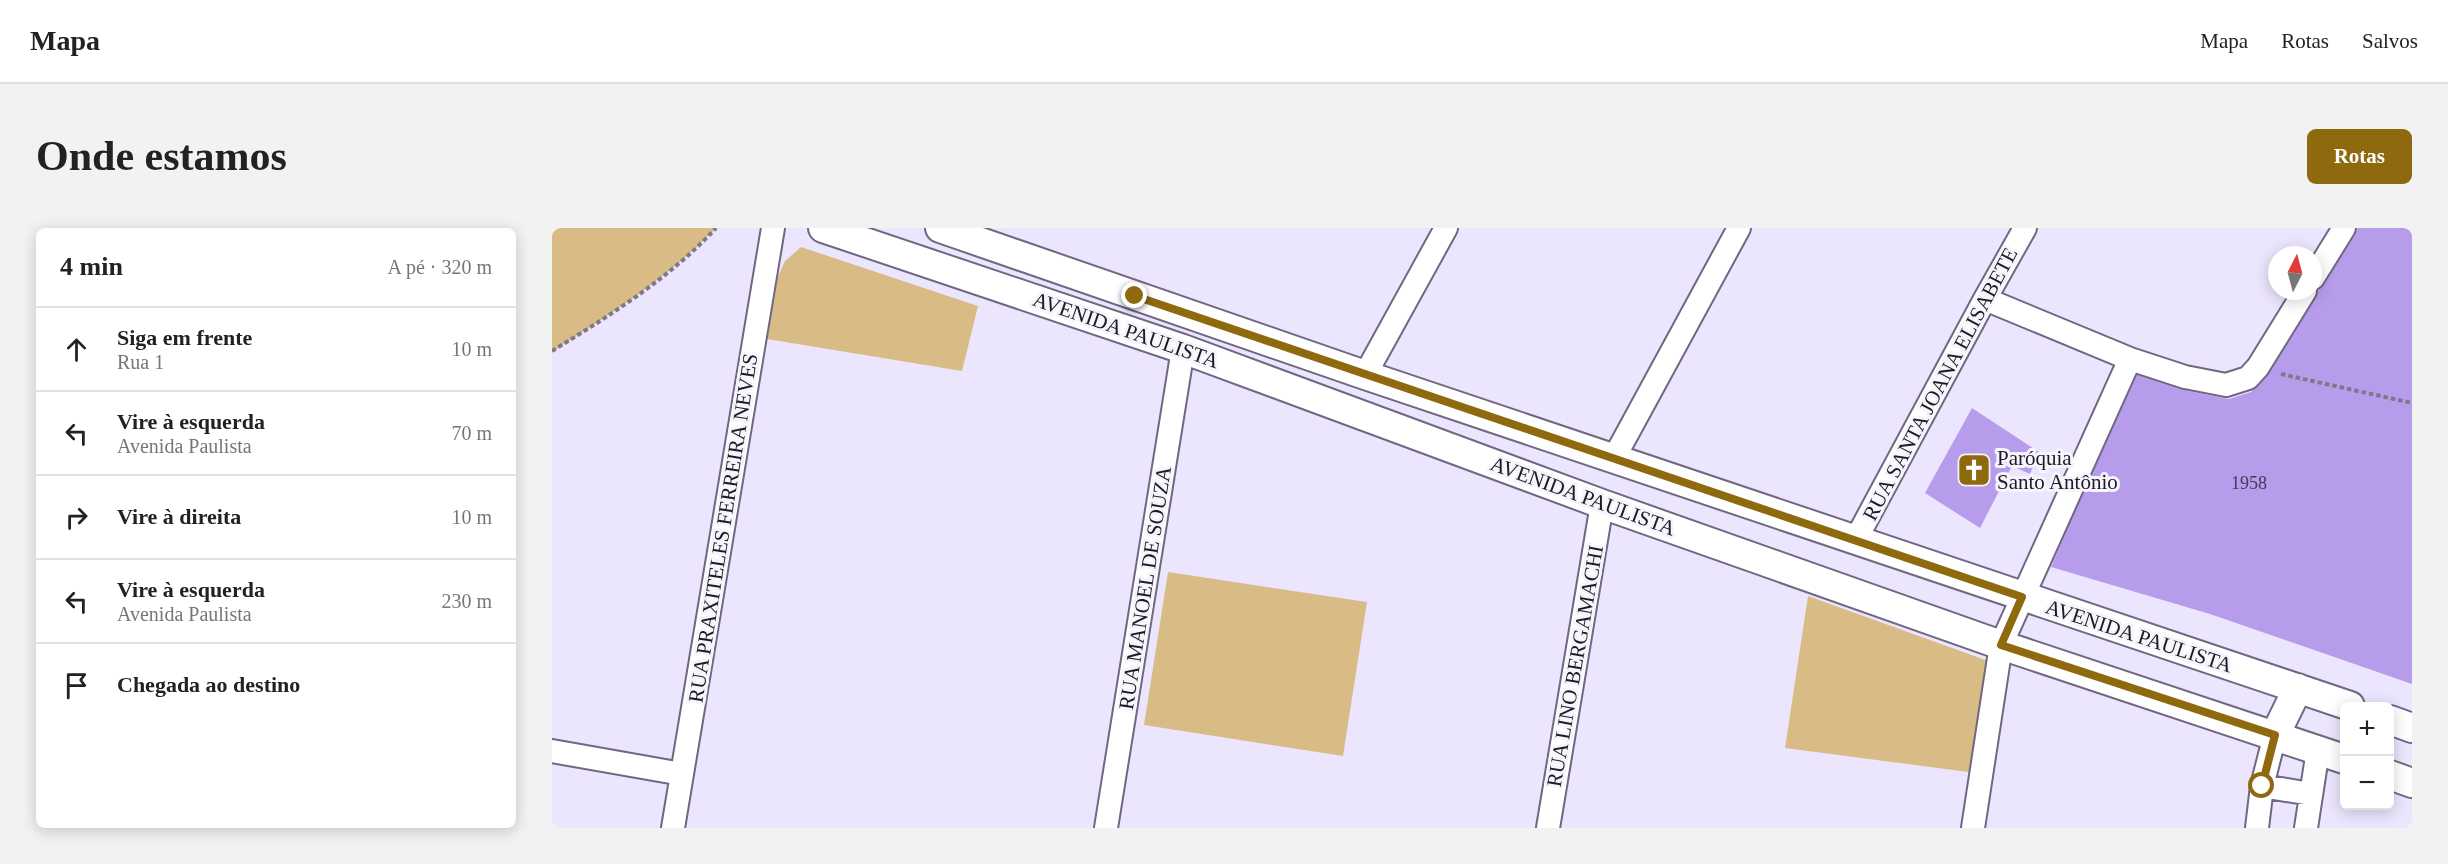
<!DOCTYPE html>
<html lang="pt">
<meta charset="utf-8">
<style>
body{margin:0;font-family:"Times New Roman",serif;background:#f2f2f2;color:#222}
.controls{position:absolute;right:18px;bottom:18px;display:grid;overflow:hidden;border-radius:9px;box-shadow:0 3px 15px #0003}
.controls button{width:54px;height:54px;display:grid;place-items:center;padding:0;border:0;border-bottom:2px solid #e0e0e0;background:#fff;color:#222;font:30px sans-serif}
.compass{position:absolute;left:1716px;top:18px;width:54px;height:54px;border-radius:50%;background:#fff;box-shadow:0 3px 15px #0003;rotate:6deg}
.stop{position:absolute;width:18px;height:18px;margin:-14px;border:4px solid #8e690d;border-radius:50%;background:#fff}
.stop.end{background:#8e690d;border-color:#fff;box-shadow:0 2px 6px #0008}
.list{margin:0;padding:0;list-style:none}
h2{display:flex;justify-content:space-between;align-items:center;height:78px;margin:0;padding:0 24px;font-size:26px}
h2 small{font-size:20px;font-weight:400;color:#767676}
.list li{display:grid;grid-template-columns:39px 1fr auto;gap:18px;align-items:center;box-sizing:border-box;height:84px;padding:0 24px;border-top:2px solid #e0e0e0}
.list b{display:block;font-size:22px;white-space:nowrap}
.list p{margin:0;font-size:20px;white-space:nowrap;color:#767676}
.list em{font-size:20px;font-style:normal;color:#767676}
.icon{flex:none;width:33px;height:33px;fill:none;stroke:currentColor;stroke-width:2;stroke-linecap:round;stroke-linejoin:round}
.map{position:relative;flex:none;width:1860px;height:600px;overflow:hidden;border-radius:9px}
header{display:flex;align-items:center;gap:36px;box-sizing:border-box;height:84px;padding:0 30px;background:#fff;border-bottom:2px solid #e0e0e0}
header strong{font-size:28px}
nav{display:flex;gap:33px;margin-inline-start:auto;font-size:21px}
.intro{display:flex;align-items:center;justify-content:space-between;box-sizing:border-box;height:144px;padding:0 36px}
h1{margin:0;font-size:42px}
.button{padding:15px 27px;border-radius:9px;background:#8e690d;color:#fff;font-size:21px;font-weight:700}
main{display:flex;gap:36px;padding:0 36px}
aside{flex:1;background:#fff;border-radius:9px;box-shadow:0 3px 15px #0003}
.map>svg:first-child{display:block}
.green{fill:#d9bc85}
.building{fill:#b79ceb}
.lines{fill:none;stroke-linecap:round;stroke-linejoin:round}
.minor-casing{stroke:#706782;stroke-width:26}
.tertiary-casing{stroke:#706782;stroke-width:32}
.path{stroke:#7e798a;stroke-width:4;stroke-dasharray:4.5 3;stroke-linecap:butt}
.minor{stroke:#fff;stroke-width:22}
.tertiary{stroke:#fff;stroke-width:28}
.route{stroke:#8e690d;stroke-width:8}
.labels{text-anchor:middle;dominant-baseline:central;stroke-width:6;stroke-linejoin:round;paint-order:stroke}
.number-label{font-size:18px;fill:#443a56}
.street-label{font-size:21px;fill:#1e1a25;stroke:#f7f5fc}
.poi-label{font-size:21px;fill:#1e1a25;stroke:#f7f5fc;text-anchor:start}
</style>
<header>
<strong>Mapa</strong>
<nav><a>Mapa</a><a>Rotas</a><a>Salvos</a></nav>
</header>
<div class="intro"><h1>Onde estamos</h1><a class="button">Rotas</a></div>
<main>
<aside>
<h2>4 min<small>A pé · 320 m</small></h2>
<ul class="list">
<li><svg class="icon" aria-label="ahead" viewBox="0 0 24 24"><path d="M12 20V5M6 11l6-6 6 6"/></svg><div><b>Siga em frente</b><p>Rua 1</p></div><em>10 m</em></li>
<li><svg class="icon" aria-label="left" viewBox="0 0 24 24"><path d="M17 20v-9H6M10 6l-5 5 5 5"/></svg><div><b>Vire à esquerda</b><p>Avenida Paulista</p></div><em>70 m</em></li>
<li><svg class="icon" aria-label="right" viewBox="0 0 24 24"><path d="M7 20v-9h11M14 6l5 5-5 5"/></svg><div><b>Vire à direita</b></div><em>10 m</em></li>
<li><svg class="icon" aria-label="left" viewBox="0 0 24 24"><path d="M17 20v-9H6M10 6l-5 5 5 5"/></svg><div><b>Vire à esquerda</b><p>Avenida Paulista</p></div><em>230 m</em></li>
<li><svg class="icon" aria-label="arrive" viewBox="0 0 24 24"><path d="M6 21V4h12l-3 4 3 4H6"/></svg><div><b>Chegada ao destino</b></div></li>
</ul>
</aside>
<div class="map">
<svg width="1860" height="600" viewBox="0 0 1860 600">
<rect width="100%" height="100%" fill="#ece5fe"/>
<path class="green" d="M0,0H164C117,50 57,87 0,124Z
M249,19L426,78L410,143L215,111L222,58L233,33Z
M616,344L815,374L791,528L592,497Z
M1256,368L1439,434L1424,545L1233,520Z"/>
<path class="building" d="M1806,0H1860V456L1658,386L1499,339L1581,145L1636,163L1677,171L1699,164L1709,153Z
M1420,180L1487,224L1478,246L1460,238L1428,300L1373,265Z"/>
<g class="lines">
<defs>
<path id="minor" d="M1761,50L1792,0
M1433,71L1578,131L1633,149L1674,157L1696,150L1706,139L1753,63
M813,147L894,0
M1062,230L1187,0
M1303,313L1433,71L1473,0
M0,523L130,546
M1710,558L1759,566
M121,600L221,0
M554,600L631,121
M996,600L1050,276
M1421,600L1449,417L1578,131
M1705,600L1710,558L1723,507
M1754,600L1766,522"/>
<path id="tertiary" d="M271,0L631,121L1050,276L1449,417L1792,531
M388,0L813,147L1798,478
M1838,492L1860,500
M1723,507L1746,460
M1838,547L1860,555"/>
</defs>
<use href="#minor" class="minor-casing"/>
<use href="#tertiary" class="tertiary-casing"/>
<path class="path" d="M0,123C57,88 118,50 164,0
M1729,146L1860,175"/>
<use href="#minor" class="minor"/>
<use href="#tertiary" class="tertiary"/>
</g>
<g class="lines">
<path class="route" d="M583,68L1470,369L1449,417L1723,507L1710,558"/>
</g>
<defs>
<symbol id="church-square" viewBox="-11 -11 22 22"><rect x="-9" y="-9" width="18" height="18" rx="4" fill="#8e690d" stroke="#f7f5fc"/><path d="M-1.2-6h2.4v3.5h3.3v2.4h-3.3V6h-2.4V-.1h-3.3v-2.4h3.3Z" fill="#fff"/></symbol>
</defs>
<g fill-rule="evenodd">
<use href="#church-square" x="1403" y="223" width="38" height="38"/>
</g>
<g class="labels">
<g class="number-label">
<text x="1697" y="255">1958</text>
</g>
<g class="street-label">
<text transform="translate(574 102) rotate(19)">AVENIDA PAULISTA</text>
<text transform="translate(1388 156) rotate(-62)">RUA SANTA JOANA ELISABETE</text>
<text transform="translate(1031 268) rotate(20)">AVENIDA PAULISTA</text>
<text transform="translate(171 300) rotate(-81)">RUA PRAXITELES FERREIRA NEVES</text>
<text transform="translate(593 360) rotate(-81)">RUA MANOEL DE SOUZA</text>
<text transform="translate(1587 408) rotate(18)">AVENIDA PAULISTA</text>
<text transform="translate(1023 438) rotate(-80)">RUA LINO BERGAMACHI</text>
</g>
<g class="poi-label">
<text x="1445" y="230">Paróquia<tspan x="1445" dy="24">Santo Antônio</tspan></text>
</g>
</g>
</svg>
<div class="controls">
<button>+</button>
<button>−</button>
</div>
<svg class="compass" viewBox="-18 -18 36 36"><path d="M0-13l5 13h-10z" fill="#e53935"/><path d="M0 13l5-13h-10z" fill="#767676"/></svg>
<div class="stop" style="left:1710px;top:558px"></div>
<div class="stop end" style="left:583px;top:68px"></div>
</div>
</main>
